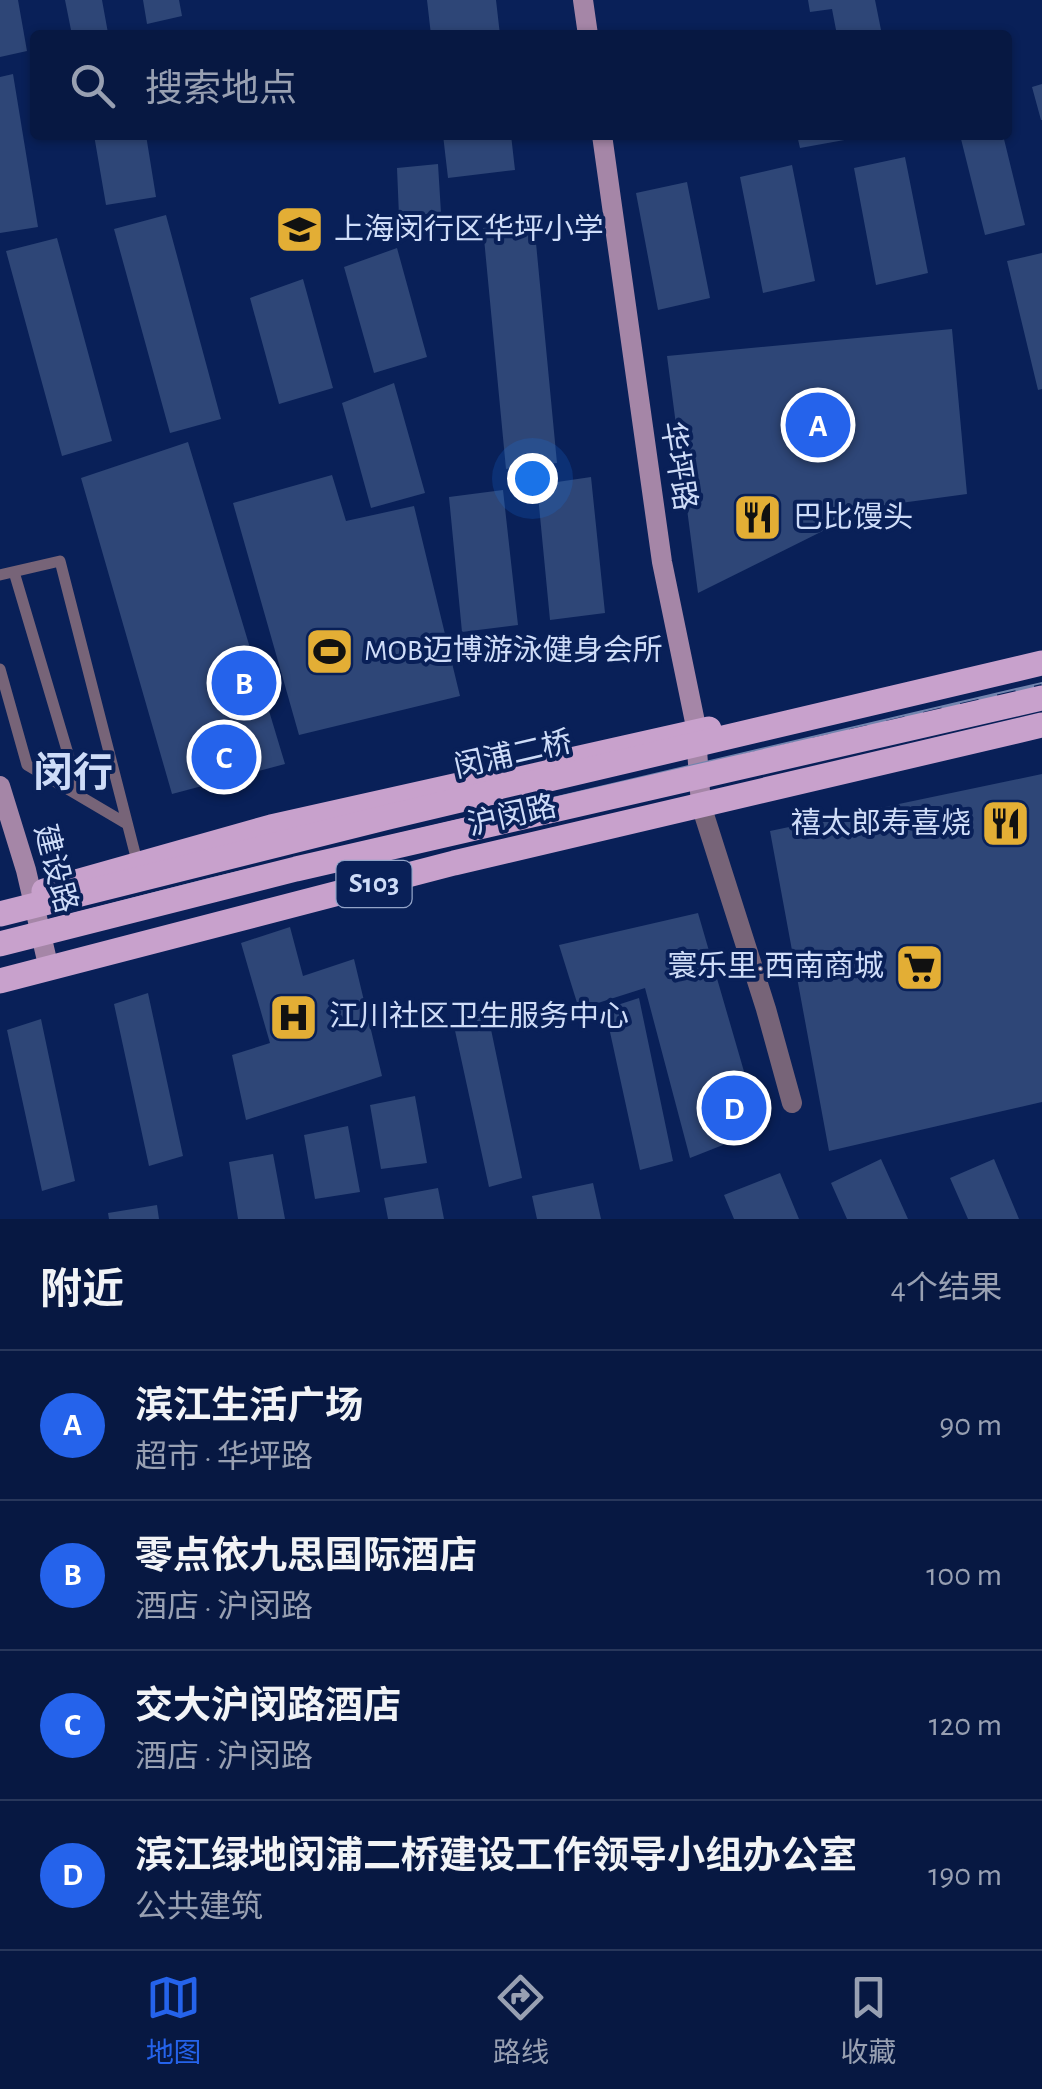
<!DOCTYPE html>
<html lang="zh">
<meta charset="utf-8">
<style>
body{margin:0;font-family:"Alegreya Sans","Noto Sans SC",sans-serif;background:#102149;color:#f1f3f6}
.you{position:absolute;left:532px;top:478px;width:35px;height:35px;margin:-25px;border:8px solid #fff;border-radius:50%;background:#1a73e8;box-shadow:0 0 0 15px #1a73e833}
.badge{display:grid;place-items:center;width:65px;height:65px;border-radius:50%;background:#2563eb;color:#fff;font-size:32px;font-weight:700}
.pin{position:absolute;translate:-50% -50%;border:5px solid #fff;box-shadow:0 2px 10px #0006}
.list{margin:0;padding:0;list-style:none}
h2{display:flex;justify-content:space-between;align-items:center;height:130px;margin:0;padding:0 40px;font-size:42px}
h2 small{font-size:32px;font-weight:400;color:#98a0b2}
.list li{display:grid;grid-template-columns:65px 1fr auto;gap:30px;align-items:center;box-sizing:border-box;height:150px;padding:0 40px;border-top:2px solid #28375b}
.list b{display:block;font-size:38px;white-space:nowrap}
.list p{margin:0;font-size:32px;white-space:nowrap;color:#98a0b2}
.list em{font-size:32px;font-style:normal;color:#98a0b2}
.icon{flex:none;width:55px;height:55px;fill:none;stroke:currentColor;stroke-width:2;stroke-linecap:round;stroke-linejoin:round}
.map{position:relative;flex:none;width:1042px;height:1219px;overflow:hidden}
.search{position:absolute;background:#071842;box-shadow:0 2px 8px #0004;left:30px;right:30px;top:30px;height:110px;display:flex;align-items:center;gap:25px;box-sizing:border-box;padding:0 35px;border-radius:10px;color:#98a0b2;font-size:38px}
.sheet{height:730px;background:#071842}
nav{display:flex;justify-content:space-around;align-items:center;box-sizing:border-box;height:140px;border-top:2px solid #28375b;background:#071842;font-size:28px;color:#98a0b2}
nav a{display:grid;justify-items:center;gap:5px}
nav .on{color:#2563eb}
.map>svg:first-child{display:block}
.building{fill:#2e4677}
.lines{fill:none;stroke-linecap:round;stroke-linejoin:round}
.lane{stroke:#776478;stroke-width:11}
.street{stroke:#776478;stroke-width:20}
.secondary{stroke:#a586a7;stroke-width:20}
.primary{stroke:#c8a1cc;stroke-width:25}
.rail-casing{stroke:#7284ae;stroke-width:10}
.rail{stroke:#092058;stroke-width:6;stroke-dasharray:19;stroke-linecap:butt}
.primary-bridge{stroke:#c8a1cc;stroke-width:25}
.labels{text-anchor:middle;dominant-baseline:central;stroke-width:8;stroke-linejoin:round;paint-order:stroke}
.shield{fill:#092058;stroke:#93a4c8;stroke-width:2.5}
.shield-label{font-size:28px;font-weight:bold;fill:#cedcf8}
.poi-label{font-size:30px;fill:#cedcf8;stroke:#092058;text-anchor:start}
.street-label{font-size:30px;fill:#cedcf8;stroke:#092058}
.district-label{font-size:40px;font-weight:bold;fill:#cedcf8;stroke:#092058}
</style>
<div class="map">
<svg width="1042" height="1219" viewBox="0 0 1042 1219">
<rect width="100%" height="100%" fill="#092058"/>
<path class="building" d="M0,0H18L27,51L0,57Z
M65,0H102L108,33L72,35Z
M143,0H179L182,16L147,24Z
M427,0H496L500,35H431Z
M808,0H875L882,35H837L832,9L810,12Z
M13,74L38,227L0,233V77Z
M1042,84V120H1041L1032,87Z
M94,135H146L156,197L106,205Z
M443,135H511L515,170L448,178Z
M797,135H861V137L800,148Z
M960,135H1003L1025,225L985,235Z
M905,157L928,273L876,285L854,168Z
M438,164L441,213L399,216L397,168Z
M792,165L815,281L763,293L740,177Z
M687,182L710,298L658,310L636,193Z
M166,215L221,419L170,433L114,229Z
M534,222L557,463L506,469L483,228Z
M57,238L112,441L62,456L6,251Z
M397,248L427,357L374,373L344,267Z
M1042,253V389L1038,390L1007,261Z
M303,279L333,388L279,404L250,298Z
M952,329L967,494L871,507L698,593L667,356Z
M394,383L425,493L371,508L342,403Z
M188,442L285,764L172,794L81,478Z
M332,475L346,521L414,506L460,696L299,735L233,503Z
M591,477L605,613L550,620L537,485Z
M503,490L518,625L462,632L449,497Z
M1042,774V1102L829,1151L770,831Z
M698,913L761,1130L690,1158L645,988L579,1009L559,945Z
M290,927L303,976L354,959L382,1076L246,1120L232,1055L270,1043L241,943Z
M148,993L183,1156L149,1166L114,1004Z
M639,998L673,1161L640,1170L605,1009Z
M488,1015L522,1178L489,1187L454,1026Z
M41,1019L75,1181L42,1191L7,1030Z
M415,1096L427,1163L381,1169L370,1105Z
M348,1126L360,1192L315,1199L304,1135Z
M273,1154L285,1219H238L229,1162Z
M881,1159L908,1219H847L831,1183Z
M994,1159L1019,1219H968L950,1178Z
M780,1173L799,1219H734L724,1195Z
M593,1183L601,1219H537L532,1196Z
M438,1188L444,1219H388L384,1198Z
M157,1205L159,1219H109L108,1213Z"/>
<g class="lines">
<path class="lane" d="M14,572L80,794
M0,575L60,561L138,865
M0,669L27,765L127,824"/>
<path class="street" d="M701,805L766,1009L792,1103"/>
<path class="secondary" d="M583,0L588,35
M602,135L662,562L695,722L701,805
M0,786L26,870L49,969"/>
<path class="primary" d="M44,891L271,827L709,729
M0,981L454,863L1042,725"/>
<defs>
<path id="rail" d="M0,937L209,883L1042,687"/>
</defs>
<use href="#rail" class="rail-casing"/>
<use href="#rail" class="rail"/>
<path class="primary-bridge" d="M0,914L388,817L1042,663
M0,944L296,869L1042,698"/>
</g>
<defs>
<symbol id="school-square" viewBox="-11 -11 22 22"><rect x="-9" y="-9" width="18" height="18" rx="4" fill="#e3ae35" stroke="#092058"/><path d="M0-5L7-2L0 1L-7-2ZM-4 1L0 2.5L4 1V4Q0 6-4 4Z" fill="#111"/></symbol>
<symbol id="restaurant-square" viewBox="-11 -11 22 22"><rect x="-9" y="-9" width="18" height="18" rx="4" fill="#e3ae35" stroke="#092058"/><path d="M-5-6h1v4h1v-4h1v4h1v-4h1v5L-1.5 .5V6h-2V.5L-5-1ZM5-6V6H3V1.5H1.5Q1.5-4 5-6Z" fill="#111"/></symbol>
<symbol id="stadium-square" viewBox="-11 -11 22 22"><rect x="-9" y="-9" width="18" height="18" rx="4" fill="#e3ae35" stroke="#092058"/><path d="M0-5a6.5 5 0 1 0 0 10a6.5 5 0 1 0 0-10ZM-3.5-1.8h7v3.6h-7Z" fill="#111"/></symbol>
<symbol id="supermarket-square" viewBox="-11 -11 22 22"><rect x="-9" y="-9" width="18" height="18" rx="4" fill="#e3ae35" stroke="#092058"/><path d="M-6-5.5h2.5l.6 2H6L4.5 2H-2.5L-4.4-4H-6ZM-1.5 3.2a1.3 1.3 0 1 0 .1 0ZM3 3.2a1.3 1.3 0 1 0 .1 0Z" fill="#111"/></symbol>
<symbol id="hospital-square" viewBox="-11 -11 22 22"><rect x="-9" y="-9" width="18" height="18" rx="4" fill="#e3ae35" stroke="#092058"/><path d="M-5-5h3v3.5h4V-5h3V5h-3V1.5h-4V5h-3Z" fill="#111"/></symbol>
</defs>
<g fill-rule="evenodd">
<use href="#school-square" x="272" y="202" width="55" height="55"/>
<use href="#restaurant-square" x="730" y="490" width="55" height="55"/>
<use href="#stadium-square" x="302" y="624" width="55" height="55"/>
<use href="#restaurant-square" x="978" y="796" width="55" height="55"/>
<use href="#supermarket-square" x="892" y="940" width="55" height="55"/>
<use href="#hospital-square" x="266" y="990" width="55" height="55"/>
</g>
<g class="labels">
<rect class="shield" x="336.5" y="861" width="75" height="46" rx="8"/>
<g class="shield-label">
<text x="374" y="884">S103</text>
</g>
<g class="poi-label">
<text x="334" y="230">上海闵行区华坪小学</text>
<text x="793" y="518">巴比馒头</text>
<text x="364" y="651">MOB迈博游泳健身会所</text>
<text x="971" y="824" text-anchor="end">禧太郎寿喜烧</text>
<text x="884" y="967" text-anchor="end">寰乐里·西南商城</text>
<text x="329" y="1017">江川社区卫生服务中心</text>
</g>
<g class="street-label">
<text transform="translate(678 466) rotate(81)">华坪路</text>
<text transform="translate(513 755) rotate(-13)">闵浦二桥</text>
<text transform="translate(512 816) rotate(-13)">沪闵路</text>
<text transform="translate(55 869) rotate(75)">建设路</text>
</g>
<g class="district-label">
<text x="73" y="774">闵行</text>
</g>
</g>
</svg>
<div class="you"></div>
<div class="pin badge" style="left:818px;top:425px">A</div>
<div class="pin badge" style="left:244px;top:683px">B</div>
<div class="pin badge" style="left:224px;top:757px">C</div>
<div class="pin badge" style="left:734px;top:1108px">D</div>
<div class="search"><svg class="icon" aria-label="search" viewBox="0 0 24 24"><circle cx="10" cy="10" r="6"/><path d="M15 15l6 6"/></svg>搜索地点</div>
</div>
<section class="sheet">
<h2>附近<small>4个结果</small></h2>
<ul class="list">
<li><span class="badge">A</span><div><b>滨江生活广场</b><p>超市 · 华坪路</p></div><em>90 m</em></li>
<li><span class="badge">B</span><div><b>零点依九思国际酒店</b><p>酒店 · 沪闵路</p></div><em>100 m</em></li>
<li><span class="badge">C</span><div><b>交大沪闵路酒店</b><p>酒店 · 沪闵路</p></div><em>120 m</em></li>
<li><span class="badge">D</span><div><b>滨江绿地闵浦二桥建设工作领导小组办公室</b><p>公共建筑</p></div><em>190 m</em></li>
</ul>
</section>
<nav>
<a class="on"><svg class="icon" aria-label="map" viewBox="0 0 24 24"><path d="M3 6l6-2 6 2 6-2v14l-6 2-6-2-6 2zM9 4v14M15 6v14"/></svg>地图</a>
<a><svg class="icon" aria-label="directions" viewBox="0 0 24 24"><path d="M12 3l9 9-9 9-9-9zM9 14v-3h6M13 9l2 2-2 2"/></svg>路线</a>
<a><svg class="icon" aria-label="saved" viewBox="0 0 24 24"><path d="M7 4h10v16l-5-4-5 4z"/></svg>收藏</a>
</nav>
